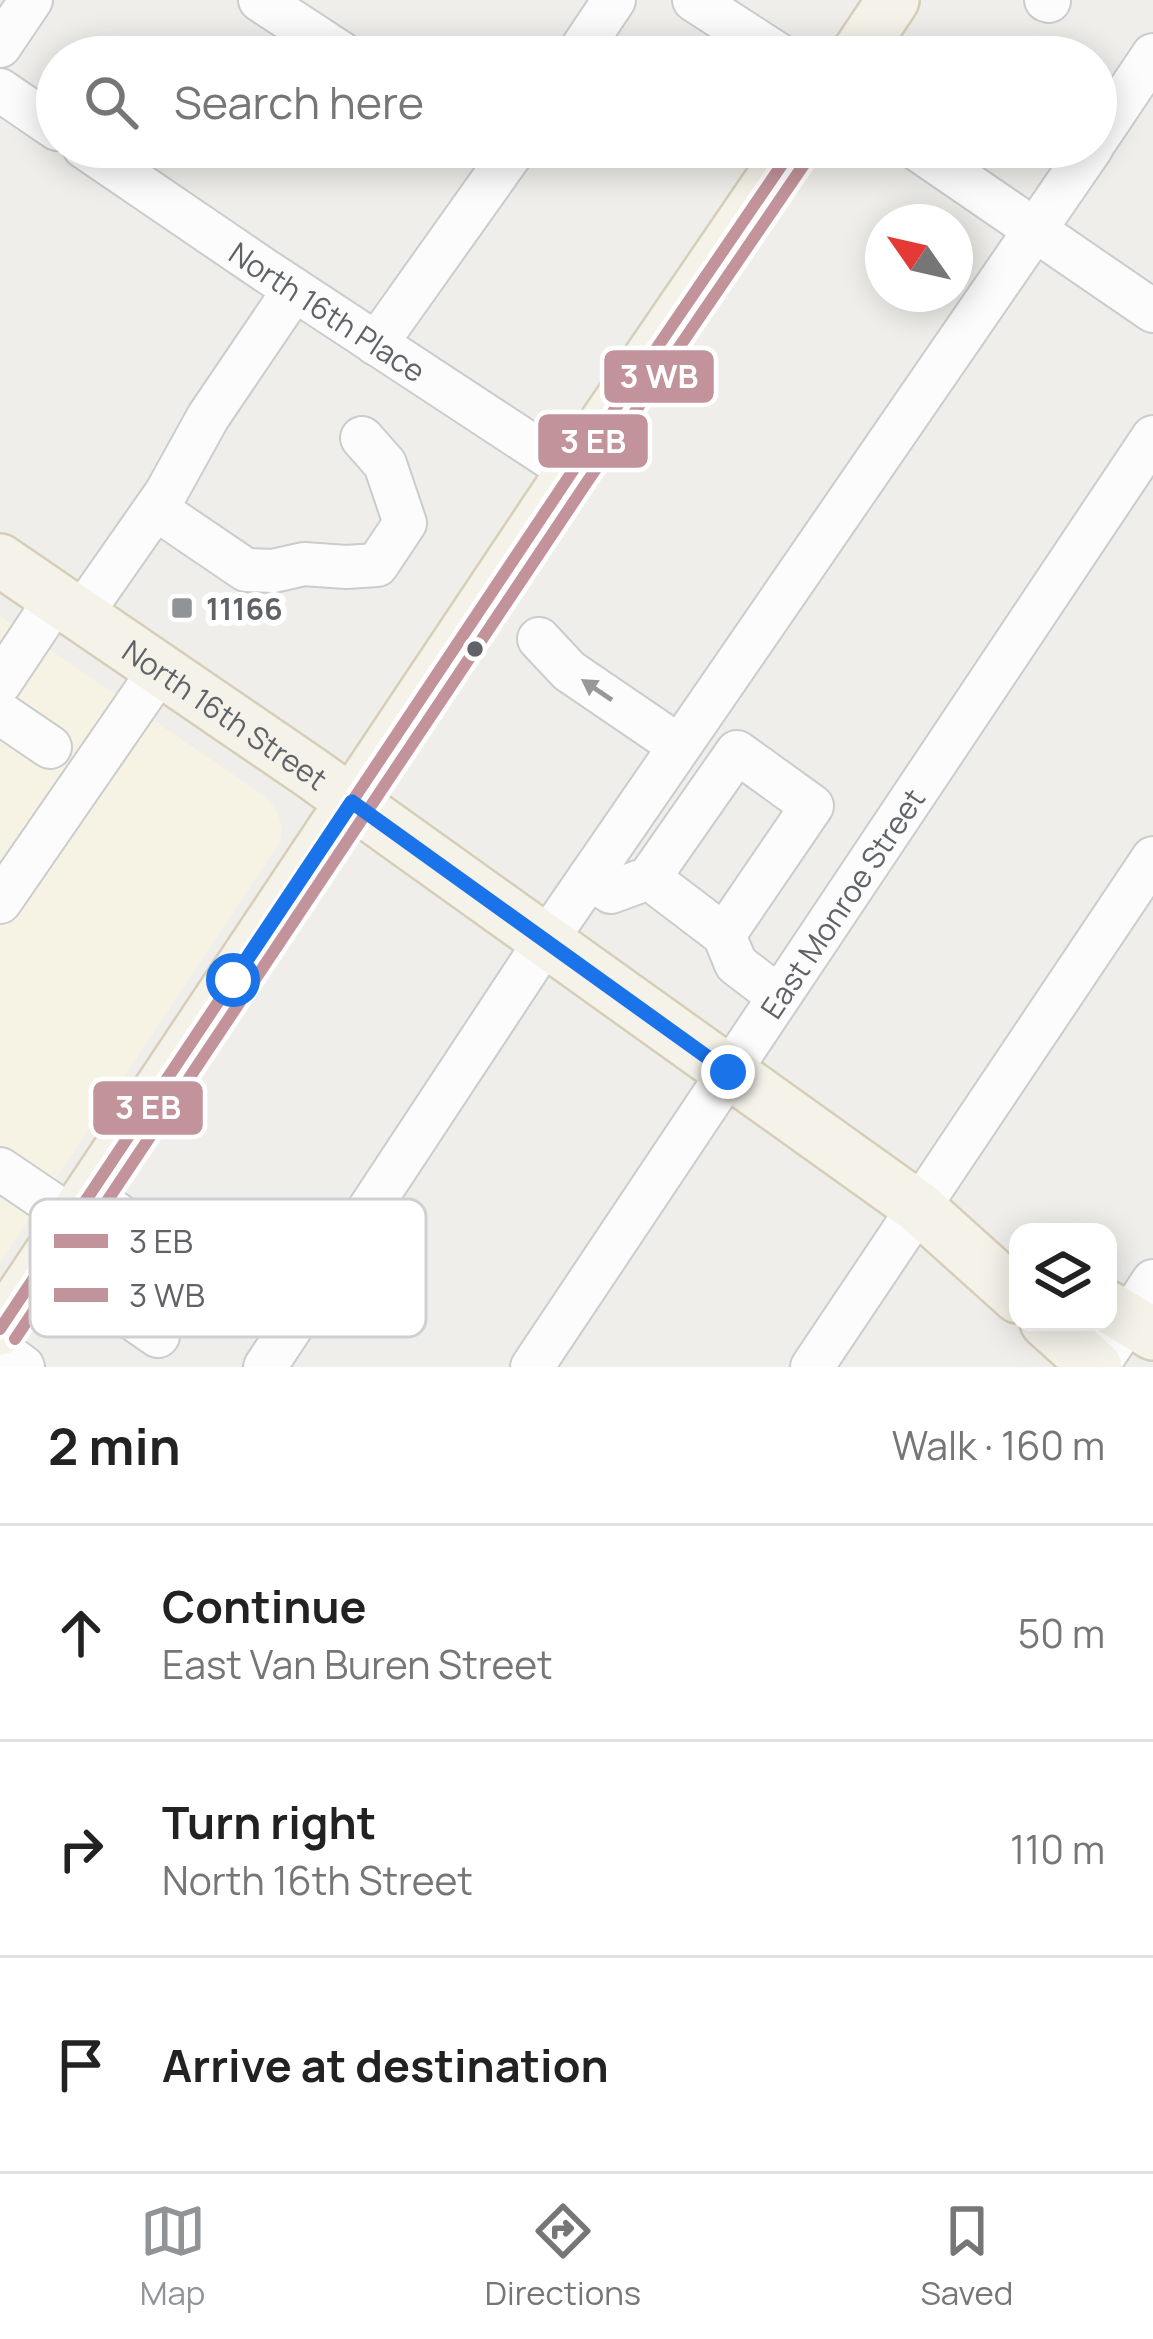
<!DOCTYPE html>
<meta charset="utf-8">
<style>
body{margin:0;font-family:Manrope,sans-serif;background:#f2f2f2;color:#222}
.controls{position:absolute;right:36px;bottom:36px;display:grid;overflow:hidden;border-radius:24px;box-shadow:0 6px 30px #0003}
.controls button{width:108px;height:108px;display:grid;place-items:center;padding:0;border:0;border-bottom:3px solid #e0e0e0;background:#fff;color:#222;font:60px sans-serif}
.compass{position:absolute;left:865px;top:204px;width:108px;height:108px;border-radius:50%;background:#fff;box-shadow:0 6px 30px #0003;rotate:304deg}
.stop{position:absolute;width:36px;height:36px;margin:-27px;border:9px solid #1a73e8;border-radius:50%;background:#fff}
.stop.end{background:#1a73e8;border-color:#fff;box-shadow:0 3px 12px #0008}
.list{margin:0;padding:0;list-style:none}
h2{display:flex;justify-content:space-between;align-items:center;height:156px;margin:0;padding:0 48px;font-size:51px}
h2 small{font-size:39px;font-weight:400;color:#767676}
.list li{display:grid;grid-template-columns:78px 1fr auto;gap:36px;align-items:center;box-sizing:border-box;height:216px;padding:0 48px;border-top:3px solid #e0e0e0}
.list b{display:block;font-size:45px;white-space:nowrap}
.list p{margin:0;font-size:39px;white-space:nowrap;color:#767676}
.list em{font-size:39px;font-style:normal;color:#767676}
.icon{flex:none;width:66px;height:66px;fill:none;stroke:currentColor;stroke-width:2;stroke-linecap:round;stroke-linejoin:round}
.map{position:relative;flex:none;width:1153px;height:1367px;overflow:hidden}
.search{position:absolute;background:#fff;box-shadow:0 6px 30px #0003;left:36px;right:36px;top:36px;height:132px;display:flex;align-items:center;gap:30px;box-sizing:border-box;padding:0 42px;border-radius:66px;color:#767676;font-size:45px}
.sheet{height:804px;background:#fff}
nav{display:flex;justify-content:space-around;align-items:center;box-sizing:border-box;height:168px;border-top:3px solid #e0e0e0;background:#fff;font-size:33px;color:#767676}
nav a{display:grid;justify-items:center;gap:6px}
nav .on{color:#919496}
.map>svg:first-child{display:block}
.commercial{fill:#f7f3e4}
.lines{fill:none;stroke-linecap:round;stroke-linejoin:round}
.minor-casing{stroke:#cbcccc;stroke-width:46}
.major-casing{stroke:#d7ceb8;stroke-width:56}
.minor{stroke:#fdfcfc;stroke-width:42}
.major{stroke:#f4f2e9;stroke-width:51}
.bus-1-casing{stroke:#fff;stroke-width:21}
.bus-2-casing{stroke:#fff;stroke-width:21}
.bus-1{stroke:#c2939a;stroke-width:12}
.bus-2{stroke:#c2939a;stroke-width:12}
.oneway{fill:#96999c}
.route{stroke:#1a73e8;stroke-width:15}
.poi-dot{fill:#919496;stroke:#fff;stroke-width:4.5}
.bus-dot{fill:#5f6368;stroke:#fff;stroke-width:4.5}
.labels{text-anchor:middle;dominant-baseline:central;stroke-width:12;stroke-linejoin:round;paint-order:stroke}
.street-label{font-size:30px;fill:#5f6368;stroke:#fff}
.poi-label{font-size:30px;font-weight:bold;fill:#5f6368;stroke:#fff;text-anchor:start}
.key{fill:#fff;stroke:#cfd0d2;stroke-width:3}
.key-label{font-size:33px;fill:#5f6368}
.line-badge{stroke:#fff;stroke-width:4.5}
.badge-label{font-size:33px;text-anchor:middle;font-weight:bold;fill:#fff}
</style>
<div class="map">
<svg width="1153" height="1367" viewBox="0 0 1153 1367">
<rect width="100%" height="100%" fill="#efeeea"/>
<path class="commercial" d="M0,616L263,795L275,807L282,827L280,842L0,1263Z"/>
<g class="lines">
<defs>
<g id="minor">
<path d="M260,0L347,57"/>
<path d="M694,0L782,57"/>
<path d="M1046,0L1049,1"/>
<path d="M0,46L31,0"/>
<path d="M576,57L614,0"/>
<path d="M0,90L57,129"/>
<path d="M1096,140L1153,55"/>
<path id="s1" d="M84,147L263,269L572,472"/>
<path d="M914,147L1153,311"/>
<path d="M376,344L516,147"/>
<path d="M156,509L246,570L273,571L304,564L346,567L377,565L405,523L385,464L362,438"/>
<path d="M80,616L166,493L208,417L294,290"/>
<path d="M539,639L569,671L660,733"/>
<path d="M0,683L56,599"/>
<path d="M0,713L50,747"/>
<path d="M589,878L611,892L649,878L737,752L812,806L724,935"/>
<path d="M649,878L724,935L736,964L778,996"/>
<path d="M0,902L160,670"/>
<path d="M0,1169L74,1219"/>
<path d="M90,1195L166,1249L122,1311L158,1336"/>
<path d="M0,1350L23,1367"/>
<path d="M265,1367L545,942L1092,147"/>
<path id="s2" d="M532,1367L1153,437"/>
<path d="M812,1367L1153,858"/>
<path d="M1097,1367L1153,1281"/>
</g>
<g id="major">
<path d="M855,57L893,0"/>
<path id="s3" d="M0,560L310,772L918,1207L1018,1297"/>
<path d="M1108,1307L1153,1334"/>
<path d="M1046,1322L1096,1367"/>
<path d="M0,1329L572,472L794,147"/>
</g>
</defs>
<use href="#minor" class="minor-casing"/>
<use href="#major" class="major-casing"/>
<use href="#minor" class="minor"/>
<use href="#major" class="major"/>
<defs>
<path id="bus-1" d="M0,1329L572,472L794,147"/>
<path id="bus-2" d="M15,1339L587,482L809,157"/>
</defs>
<use href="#bus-1" class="bus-1-casing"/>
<use href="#bus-2" class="bus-2-casing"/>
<use href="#bus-1" class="bus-1"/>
<use href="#bus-2" class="bus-2"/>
</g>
<defs><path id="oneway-solid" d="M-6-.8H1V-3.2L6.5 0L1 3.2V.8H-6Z" transform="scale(3)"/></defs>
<use class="oneway" href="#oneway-solid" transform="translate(597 690) rotate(-146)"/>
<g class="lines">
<path class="route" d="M233,980L352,802L728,1072"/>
</g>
<rect class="poi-dot" x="170" y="596" width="24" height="24" rx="6"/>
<circle class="bus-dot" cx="475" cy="649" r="10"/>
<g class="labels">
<g class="street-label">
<text stroke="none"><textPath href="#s1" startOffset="294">North 16th Place</textPath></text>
<text stroke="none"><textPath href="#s3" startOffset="273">North 16th Street</textPath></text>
<text stroke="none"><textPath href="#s2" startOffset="558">East Monroe Street</textPath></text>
</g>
<g class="poi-label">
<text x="206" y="608">11166</text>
</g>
</g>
<rect x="30" y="1199" width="396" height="138" rx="18" class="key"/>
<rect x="54" y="1234" width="54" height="14" fill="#c2939a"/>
<rect x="54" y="1288" width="54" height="14" fill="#c2939a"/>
<g class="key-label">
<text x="129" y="1253">3 EB</text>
<text x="129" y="1307">3 WB</text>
</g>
<g class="line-badge">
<rect x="602" y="348" width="114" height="57" rx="12" fill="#c2939a"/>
<rect x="536" y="412" width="114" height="58" rx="12" fill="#c2939a"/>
<rect x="91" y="1079" width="114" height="58" rx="12" fill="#c2939a"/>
</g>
<g class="badge-label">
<text x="659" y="388">3 WB</text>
<text x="593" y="453">3 EB</text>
<text x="148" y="1119">3 EB</text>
</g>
</svg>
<div class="controls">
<button><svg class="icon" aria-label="layers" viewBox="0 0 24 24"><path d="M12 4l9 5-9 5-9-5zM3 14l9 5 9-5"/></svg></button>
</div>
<svg class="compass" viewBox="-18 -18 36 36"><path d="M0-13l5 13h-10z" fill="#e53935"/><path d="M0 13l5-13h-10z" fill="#767676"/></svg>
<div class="stop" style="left:233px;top:980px"></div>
<div class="stop end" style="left:728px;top:1072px"></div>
<div class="search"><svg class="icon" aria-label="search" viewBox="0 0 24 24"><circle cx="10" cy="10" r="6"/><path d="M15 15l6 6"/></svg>Search here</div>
</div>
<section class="sheet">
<h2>2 min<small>Walk · 160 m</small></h2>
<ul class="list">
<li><svg class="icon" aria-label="ahead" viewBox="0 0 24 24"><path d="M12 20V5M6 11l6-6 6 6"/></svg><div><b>Continue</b><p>East Van Buren Street</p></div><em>50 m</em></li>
<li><svg class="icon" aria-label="right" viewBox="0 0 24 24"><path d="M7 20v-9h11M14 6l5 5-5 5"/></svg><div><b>Turn right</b><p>North 16th Street</p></div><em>110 m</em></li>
<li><svg class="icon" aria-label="arrive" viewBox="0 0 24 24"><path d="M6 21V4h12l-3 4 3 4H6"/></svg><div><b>Arrive at destination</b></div></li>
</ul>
</section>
<nav>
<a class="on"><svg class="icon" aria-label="map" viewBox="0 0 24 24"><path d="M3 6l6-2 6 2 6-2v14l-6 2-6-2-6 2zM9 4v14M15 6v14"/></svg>Map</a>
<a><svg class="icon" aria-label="directions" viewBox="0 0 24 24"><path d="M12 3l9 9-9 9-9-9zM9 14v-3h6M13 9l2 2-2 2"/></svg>Directions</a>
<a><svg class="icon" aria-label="saved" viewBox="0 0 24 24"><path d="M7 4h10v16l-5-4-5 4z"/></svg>Saved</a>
</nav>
